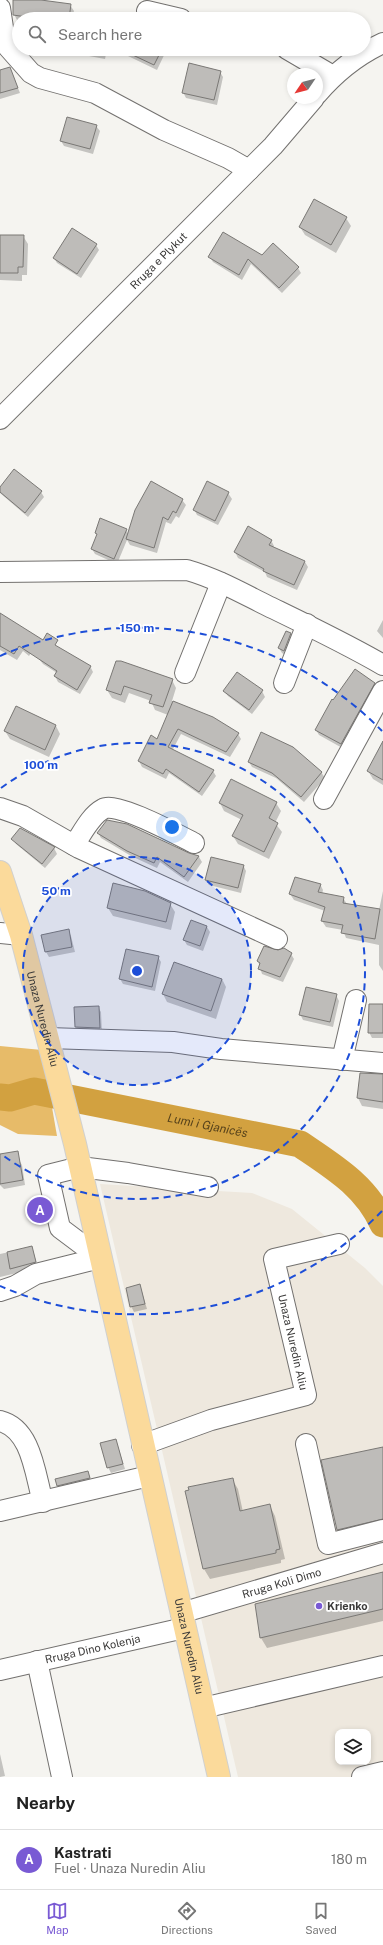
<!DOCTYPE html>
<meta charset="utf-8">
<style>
body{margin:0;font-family:"Public Sans",sans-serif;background:#f2f2f2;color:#222}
.controls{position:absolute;right:12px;bottom:12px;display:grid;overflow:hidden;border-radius:8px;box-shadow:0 2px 6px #0003}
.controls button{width:36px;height:36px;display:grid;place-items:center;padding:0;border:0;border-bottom:1px solid #e0e0e0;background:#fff;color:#222;font:20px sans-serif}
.compass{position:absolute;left:287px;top:68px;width:36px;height:36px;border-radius:50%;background:#fff;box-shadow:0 2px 6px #0003;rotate:235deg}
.you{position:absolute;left:172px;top:827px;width:14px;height:14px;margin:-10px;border:3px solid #fff;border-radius:50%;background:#1a73e8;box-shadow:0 0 0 6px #1a73e833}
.badge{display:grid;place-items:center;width:26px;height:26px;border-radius:50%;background:#795ad4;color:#fff;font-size:13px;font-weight:700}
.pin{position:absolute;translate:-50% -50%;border:2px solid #fff;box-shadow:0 1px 4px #0006}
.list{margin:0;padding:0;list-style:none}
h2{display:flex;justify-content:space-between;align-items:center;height:52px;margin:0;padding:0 16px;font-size:17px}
h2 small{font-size:13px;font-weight:400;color:#767676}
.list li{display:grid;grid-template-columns:26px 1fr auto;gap:12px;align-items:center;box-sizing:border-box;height:60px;padding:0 16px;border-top:1px solid #e0e0e0}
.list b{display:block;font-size:15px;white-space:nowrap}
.list p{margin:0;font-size:13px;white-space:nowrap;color:#767676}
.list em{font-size:13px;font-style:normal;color:#767676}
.icon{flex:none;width:22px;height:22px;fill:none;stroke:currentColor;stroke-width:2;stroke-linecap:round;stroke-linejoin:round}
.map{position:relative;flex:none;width:383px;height:1777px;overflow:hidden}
.search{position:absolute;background:#fff;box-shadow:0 2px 6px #0003;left:12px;right:12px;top:12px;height:44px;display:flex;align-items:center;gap:10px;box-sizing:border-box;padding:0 14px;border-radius:22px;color:#767676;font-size:15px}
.sheet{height:112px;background:#fff}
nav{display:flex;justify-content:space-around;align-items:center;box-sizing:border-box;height:56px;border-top:1px solid #e0e0e0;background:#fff;font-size:11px;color:#767676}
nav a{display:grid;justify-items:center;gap:2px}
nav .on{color:#795ad4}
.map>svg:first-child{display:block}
.built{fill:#eee8de;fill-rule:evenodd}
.green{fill:#e7bb69}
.shadow{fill:#0003}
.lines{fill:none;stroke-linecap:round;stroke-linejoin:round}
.river{stroke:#d2a140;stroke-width:27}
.building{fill:#bebcb9;stroke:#7a7875}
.minor-casing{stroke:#73716f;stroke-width:22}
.major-casing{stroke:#d0d0cf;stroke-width:24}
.minor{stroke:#fff;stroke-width:20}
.major{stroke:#fbda9b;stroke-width:22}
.ring{fill:none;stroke:#1d4ed8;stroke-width:2;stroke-dasharray:7 5}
.poi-dot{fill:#795ad4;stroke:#fff;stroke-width:1.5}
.labels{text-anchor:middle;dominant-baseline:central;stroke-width:3.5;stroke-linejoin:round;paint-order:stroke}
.street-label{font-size:11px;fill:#3b3a39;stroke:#fff}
.poi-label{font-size:11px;font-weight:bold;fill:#3b3a39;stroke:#fff;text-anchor:start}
.water-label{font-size:12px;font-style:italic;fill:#58431b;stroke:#fff}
.centre{fill:#1d4ed8;stroke:#fff;stroke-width:2}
.ring-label{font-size:12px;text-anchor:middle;font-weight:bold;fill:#1d4ed8;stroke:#fff;stroke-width:3.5;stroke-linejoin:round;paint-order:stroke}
</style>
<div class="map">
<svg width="383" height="1777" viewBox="0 0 383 1777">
<rect width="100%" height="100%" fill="#f5f4f0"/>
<path class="built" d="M100,1184L252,1193L292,1209L365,1268L383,1286V1777H238ZM338,1732H368V1762H338Z"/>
<path class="green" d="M0,1046L42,1050L57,1136L18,1134L0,1125Z"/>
<path class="shadow" d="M25,0L70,5L74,11L72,19L17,20L14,14Z
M71,49H107L105,59L73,53Z
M126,49H167L157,70L128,56L125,51Z
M10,68L20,93L0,99V71Z
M220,72L223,77L217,105L186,98L183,92Z
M96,126L100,131L93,154L64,146L61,141Z
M346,218L351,226L336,253L305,235L300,227Z
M0,236H23L28,244L27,275H22V281L0,280Z
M96,245L99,250L81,278L57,263L54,258Z
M210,257H262L298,268L301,273L282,293L251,264L242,280L213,262Z
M15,470L41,492L44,497L28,517L0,493V488Z
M208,483L228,493L232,499L218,525L197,515L194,509Z
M182,500L186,505L179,518L176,516L171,524L166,522L157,553L130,545L127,540L117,564L95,554L92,549L98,536L96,532L126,530L128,534Z
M271,540L274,546L273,548L305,562L308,567L297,590L267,577L265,572L238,558L235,552Z
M0,615L38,642L29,656L23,651L17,660L0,650Z
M383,620V638L377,631Z
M290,634L294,639L287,656L282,653L279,648Z
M39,659L90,666L93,672L80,694L58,682L55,676L57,673L43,664Z
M117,662L172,680L176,688L172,701L212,718L238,734L241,739L230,757L181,734L172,751L213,771L216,776L202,796L169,773L166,779L142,767L139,761L158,740L168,715L155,710L151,701L129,693L125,703L112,698L107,690Z
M374,684L377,689L344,749L319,735L316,730Z
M224,691H262L265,697L252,714L228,696Z
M16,707L56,726L60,734L49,757L10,739L5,731Z
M383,752V785L373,779L368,771Z
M249,762L321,772L325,778L304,802L276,778L252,767Z
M220,803H276L281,811L275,823L282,832L269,859L238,844L233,836L242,820L224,811Z
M110,821L126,825L188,854L199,857L202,862L188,882L160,862L157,868L131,856L101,838L98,833L103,825Z
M20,829L54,848L57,854L45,868L16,844L13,839Z
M243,865L246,871L241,893L209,885L206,880Z
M320,884L323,890L322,894L343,898L347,904L379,910L383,891V971L379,965V945L346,938L343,930L326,927L322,921L325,911L294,900L290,894Z
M170,904L175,912L171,930L113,916L108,908Z
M191,921L207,927L210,932L203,951L187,945L184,940Z
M68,930L71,936L75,952L49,957L46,952Z
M291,954L294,959L283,982L262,974L258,961Z
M158,957L161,962L155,991L123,984L120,979Z
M222,979L226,987L216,1019L167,1002L163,994Z
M336,995L339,1001L333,1027L303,1020L300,1014Z
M383,1005V1038H372L369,1032Z
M98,1007L101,1012L102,1033H79L76,1027L75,1008Z
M383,1075V1109L362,1106L358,1098Z
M19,1160L22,1165L25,1185L4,1189L0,1185V1161Z
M32,1247L38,1268L0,1277V1254Z
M140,1285L147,1309L134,1312L131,1306Z
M116,1440L125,1469L111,1473L108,1467Z
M383,1448V1530L343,1540L338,1530Z
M88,1472L92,1483L61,1491L58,1485Z
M232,1479L238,1489L243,1512L270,1506L275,1516L285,1559L281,1560V1563L210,1579L204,1569Z
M383,1573V1621L267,1648L261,1638Z
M0,1754L5,1776L0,1777Z"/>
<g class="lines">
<path class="river" id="s1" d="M0,1097L10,1098L34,1091L300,1144C334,1167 366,1186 383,1224"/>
</g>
<path class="building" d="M13,0H41L71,4L69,19H34V18L13,15Z
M120,49H162L154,65Z
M189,63L221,71L214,100L182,93Z
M10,67L18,88L0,93V70Z
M67,117L97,125L90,149L60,141Z
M314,199L347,217L331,245L299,227Z
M72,228L97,244L77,274L53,258Z
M223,232L262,255L273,243L299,267L279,288L248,259L239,275L208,257Z
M0,235H24L23,267H18V273H0Z
M14,469L42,491L25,513L0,492V487Z
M151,481L183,499L176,513L173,511L168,520L163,517L154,548L126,539L135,510Z
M207,481L229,492L215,521L193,510Z
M100,518L127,529L114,559L91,549L97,534L95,533Z
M248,526L272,540L269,545L305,561L294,585L263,571L264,569L234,552Z
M0,613L43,640L47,633L58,640L55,645L91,666L77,690L54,676L57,671L19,646L14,654L0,646Z
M286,631L291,633L284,651L278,648Z
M116,661H121L173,679L163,707L149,703L152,695L124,686L121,695L106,690Z
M355,669L375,683L341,744L315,730L332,699L333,700Z
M237,672L263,690L249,710L223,691Z
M173,701L213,717L239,733L226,752L178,729L168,747L214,770L199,792L166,769L163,774L138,761L151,735L157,739Z
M16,706L56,725L45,750L4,731Z
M261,732L293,747L322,772L301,797L272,773L248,762Z
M383,741V780L367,771Z
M231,779L277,802L269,818L278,823L264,852L232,836L243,815L219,803Z
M107,820L127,824L189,853L199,856L184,877L157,857L154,863L127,851L97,833Z
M20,828L55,847L42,864L11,839Z
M211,857L244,865L238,888L205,880Z
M295,877L321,884L318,892L344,897L343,903L380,909L375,939L341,933L343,925L321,921L325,907L289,894Z
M113,883L145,891L171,903L166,922L107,908Z
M191,920L207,926L200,946L183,940Z
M69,929L72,947L45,952L41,935Z
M264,946L278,950L284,948L292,953L280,977L258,969L260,963L257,961Z
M126,949L159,956L152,987L119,979Z
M174,962L222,979L211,1011L162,994Z
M306,987L337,994L330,1022L299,1015Z
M369,1004H383V1033H368Z
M99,1006L100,1028L75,1027L74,1007Z
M360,1073L383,1074V1102L357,1098Z
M18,1151L23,1180L0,1184V1154Z
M32,1246L36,1262L10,1269L7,1252Z
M140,1284L145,1304L130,1307L126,1288Z
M116,1439L123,1464L107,1468L100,1443Z
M383,1447V1519L337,1530L321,1460Z
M88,1471L90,1478L57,1486L55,1479Z
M233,1478L240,1511L270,1504L280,1549L276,1550V1553L203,1569L185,1491L189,1490L188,1487Z
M383,1572V1609L260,1638L255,1604Z"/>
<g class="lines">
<defs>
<g id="minor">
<path d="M0,8L5,41L8,47L31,73L40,78L95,93L164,130L228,158L249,170"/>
<path d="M147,11L181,19"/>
<path d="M287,49L333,76"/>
<path d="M317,94C336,72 357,55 383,43"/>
<path id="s2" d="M0,419L273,146L314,98"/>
<path d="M0,572L187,570C215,578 240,592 266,605C305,624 345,643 383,665"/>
<path d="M185,673L221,583"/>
<path d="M284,683L307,624"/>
<path d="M324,799L383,691"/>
<path d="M0,808L23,816L79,848L277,939"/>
<path d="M74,845C82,834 90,816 103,809C116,801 178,835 194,843"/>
<path d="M0,933L21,935"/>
<path d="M48,1038L173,1042L221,1049L383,1063"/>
<path d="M342,1060L356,1000"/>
<path d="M100,1258L60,1228L48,1175L80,1167L128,1173L208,1187"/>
<path d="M0,1291L15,1286L36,1274L100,1258"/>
<path d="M0,1421C32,1429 35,1475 43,1502"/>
<path d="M306,1444L328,1544L383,1530"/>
<path d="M142,1445L211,1420L306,1395L274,1259L339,1244"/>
<path d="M0,1511L149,1476"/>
<path id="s3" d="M181,1613L383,1553"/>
<path d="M37,1661L62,1777"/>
<path id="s4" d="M0,1670L184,1628"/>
<path d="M203,1708L383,1666"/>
<path d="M362,1777L383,1772"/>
</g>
<g id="major">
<path id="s5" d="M0,872L21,935L75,1144L219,1777"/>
</g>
</defs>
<use href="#minor" class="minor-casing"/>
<use href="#major" class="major-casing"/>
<use href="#minor" class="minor"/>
<use href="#major" class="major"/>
</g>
<circle cx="137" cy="971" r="114" fill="#1d4ed8" fill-opacity=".12"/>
<g class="ring">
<circle cx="137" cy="971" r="114"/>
<path d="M1 788A228 228 0 1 1 1 1154"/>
<path d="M382 1211A343 343 0 0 1 0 1286M0 656A343 343 0 0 1 382 731"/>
</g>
<circle class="poi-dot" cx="319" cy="1606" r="4"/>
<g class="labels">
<g class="street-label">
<text stroke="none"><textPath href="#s2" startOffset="224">Rruga e Plykut</textPath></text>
<text stroke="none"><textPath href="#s5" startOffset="153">Unaza Nuredin Aliu</textPath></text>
<text transform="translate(293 1342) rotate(77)">Unaza Nuredin Aliu</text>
<text stroke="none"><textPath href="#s3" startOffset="105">Rruga Koli Dimo</textPath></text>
<text stroke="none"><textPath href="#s5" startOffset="797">Unaza Nuredin Aliu</textPath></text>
<text stroke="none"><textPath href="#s4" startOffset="95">Rruga Dino Kolenja</textPath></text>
</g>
<g class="poi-label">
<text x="327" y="1606">Krienko</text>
</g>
<g class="water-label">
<text stroke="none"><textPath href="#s1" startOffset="212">Lumi i Gjanicës</textPath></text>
</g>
</g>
<circle cx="137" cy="971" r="6" class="centre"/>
<g class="ring-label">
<text x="137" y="632">150 m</text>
<text x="41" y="769">100 m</text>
<text x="56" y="895">50 m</text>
</g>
</svg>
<div class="controls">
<button><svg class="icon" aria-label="layers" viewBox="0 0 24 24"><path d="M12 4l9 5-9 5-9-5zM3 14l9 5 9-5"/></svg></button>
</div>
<svg class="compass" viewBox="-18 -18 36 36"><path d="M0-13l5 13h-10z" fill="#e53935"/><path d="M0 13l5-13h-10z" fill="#767676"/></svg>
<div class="you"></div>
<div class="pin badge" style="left:40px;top:1210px">A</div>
<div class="search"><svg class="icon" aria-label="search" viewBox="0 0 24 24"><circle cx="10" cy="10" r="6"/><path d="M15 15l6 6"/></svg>Search here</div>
</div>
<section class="sheet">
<h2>Nearby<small></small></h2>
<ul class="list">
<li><span class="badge">A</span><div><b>Kastrati</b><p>Fuel · Unaza Nuredin Aliu</p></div><em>180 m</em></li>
</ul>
</section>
<nav>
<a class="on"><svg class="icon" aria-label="map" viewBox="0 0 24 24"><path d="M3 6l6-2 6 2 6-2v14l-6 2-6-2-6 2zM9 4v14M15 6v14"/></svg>Map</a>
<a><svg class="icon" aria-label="directions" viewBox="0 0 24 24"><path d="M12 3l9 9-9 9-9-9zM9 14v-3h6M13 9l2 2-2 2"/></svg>Directions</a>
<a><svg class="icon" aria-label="saved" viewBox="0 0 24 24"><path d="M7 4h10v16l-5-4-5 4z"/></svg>Saved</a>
</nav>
